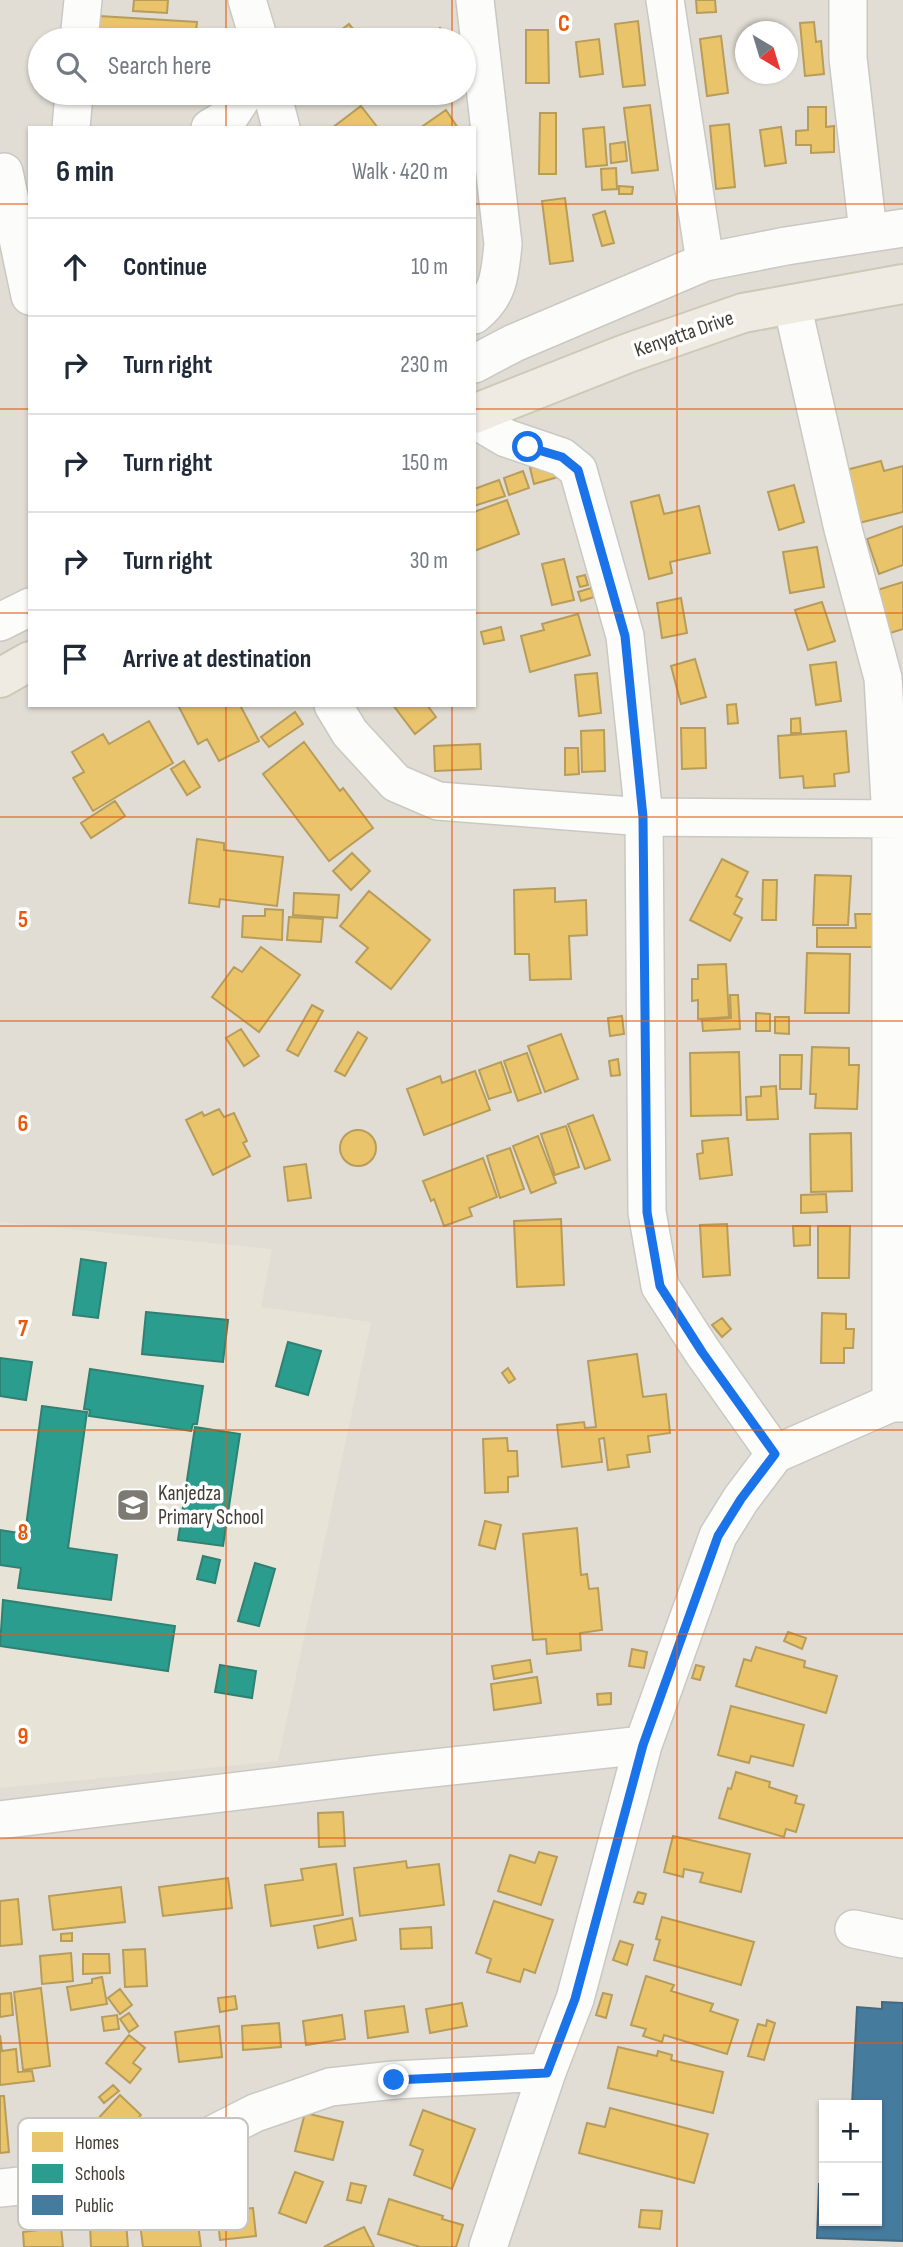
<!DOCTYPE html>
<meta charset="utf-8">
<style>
body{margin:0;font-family:"Sofia Sans Condensed",sans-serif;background:#f2f2f3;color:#1f2937}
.controls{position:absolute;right:21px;bottom:21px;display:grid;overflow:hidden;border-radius:0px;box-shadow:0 2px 5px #0004}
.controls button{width:63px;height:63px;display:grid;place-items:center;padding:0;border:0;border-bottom:2px solid #e0e1e3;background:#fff;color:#1f2937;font:35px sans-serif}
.compass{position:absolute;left:735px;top:21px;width:63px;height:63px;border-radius:50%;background:#fff;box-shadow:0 2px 5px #0004;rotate:142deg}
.stop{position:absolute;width:21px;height:21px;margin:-16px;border:5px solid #1a73e8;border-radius:50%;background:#fff}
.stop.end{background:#1a73e8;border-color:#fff;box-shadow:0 2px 7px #0008}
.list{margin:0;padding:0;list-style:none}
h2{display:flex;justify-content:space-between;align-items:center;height:91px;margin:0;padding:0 28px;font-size:30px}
h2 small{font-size:23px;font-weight:400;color:#747a83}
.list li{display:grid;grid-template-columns:46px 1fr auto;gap:21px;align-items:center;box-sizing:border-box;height:98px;padding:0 28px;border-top:2px solid #e0e1e3}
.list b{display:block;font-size:26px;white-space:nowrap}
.list em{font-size:23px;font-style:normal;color:#747a83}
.icon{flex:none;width:38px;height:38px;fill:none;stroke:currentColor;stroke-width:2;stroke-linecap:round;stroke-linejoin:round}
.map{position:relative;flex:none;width:903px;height:2247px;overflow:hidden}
.search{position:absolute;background:#fff;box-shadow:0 2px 5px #0004;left:28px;top:28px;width:448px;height:77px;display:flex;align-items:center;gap:18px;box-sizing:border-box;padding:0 24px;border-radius:38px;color:#747a83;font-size:26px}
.panel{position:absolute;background:#fff;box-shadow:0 2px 5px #0004;left:28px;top:126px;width:448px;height:581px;border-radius:0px}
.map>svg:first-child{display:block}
.residential{fill:#e1ddd4;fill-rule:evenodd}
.education{fill:#e7e3d6}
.homes{fill:#e9c46a;stroke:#b79c5a;stroke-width:2}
.schools{fill:#2a9d8f;stroke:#318074;stroke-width:2}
.public{fill:#457b9d;stroke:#44687e;stroke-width:2}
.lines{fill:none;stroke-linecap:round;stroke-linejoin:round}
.minor-casing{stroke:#c9c8c3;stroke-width:40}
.major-casing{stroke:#cec8b6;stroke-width:42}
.minor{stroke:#fcfcfb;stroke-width:37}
.major{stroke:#efebe3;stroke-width:38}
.route{stroke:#1a73e8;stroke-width:9}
.grid{fill:none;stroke:#e8590c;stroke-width:2;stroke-opacity:0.55}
.labels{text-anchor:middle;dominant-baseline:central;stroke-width:7;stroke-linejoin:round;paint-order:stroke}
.street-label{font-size:21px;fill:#413d34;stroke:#fff}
.poi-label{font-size:21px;fill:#413d34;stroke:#fff;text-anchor:start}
.key{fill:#fff;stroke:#c6c5c2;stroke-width:2}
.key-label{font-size:19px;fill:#413d34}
.grid-label{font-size:23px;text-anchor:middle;font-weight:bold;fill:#e8590c;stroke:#fff;stroke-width:7;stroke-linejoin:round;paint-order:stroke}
</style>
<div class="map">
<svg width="903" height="2247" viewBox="0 0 903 2247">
<rect width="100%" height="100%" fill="#edece7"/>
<path class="residential" d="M0,0H903V2247H0ZM746,32H788V74H746ZM40,40H464V93H40ZM30,128H474V705H30ZM824,2105H877V2221H824Z"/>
<path class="education" d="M0,1222L272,1249L261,1307L371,1322L278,1761L0,1788Z"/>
<path class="homes" d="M134,0H168L167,13L133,11Z
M696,0H715L716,12L697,13Z
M99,16L197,22L195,40H98Z
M638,21L645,85L623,87L615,24Z
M814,22L816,42L821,41L824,74L805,76L800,23Z
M349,24L362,40H328Z
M440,28L448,40H410L423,31L427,37Z
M526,30H548L549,83H526Z
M721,36L728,93L707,96L700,39Z
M599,39L603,74L580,77L576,42Z
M758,74H781L782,77L759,81Z
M650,105L658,170L632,173L624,108Z
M361,106L378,128H332Z
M808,107H826V127L834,126V152L811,153V145H796V131L808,130Z
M446,110L458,128H420Z
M540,113H556V174H539Z
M729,124L735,187L716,189L710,126Z
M604,127L607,165L586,167L583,129Z
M781,127L786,163L765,166L760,130Z
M625,142L627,161L611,163L610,144Z
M616,168L617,189L602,190L601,169Z
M619,186L633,187L632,194H619Z
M565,198L573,261L550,264L542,201Z
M605,211L614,243L602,246L593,215Z
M554,461L558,477L534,484L530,468Z
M881,461L884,471L903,466V512L859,523L846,470Z
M523,471L529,488L509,495L504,478Z
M499,480L505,496L474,506V489Z
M794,485L804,522L779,530L768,492Z
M659,495L664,514L699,506L710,553L670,562L672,573L649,579L631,502Z
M507,500L519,534L474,551V512Z
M903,526V565L879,574L867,539Z
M817,547L824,587L790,593L783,552Z
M564,559L574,600L552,605L542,564Z
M585,575L588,585L580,587L577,577Z
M903,582V629L884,635L871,592Z
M591,588L594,597L581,601L578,592Z
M681,598L687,633L662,638L657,603Z
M822,602L835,641L808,650L795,610Z
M578,614L590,655L530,672L521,636L544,630L542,624Z
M501,627L504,640L484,644L481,632Z
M695,659L706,697L681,704L671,666Z
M836,662L841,701L816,705L810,665Z
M597,673L601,713L579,716L575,675Z
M736,704L738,723L728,724L727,705Z
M178,705H240L259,741L219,761L207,739L198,744Z
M393,705H427L436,717L415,734Z
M295,712L303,724L269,747L261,737Z
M800,718L801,733H791V719Z
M149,721L173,763L93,811L73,778L84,772L72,752L103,734L109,744Z
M681,728H705L706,768L682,769Z
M604,730L605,771L582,772L581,731Z
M846,731L849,772L834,774L835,786L804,788L803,776L780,778L778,736Z
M304,742L340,791L343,788L373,828L329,861L263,774Z
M480,744L481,769L435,771L434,746Z
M565,748H578L579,774L565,775Z
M184,761L200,787L187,795L171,769Z
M115,801L125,816L91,838L81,823Z
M197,839L224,843V850L283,857L277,906L220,899L219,907L189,903Z
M352,853L370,871L351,890L333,871Z
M722,859L748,872L736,896L742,899L734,914L742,918L730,941L690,920Z
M815,875L851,876L848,925H813Z
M763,880H777L776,920H762Z
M555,888V902L586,900L587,935L569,936L571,979L530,980L529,954H515L514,890Z
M369,891L430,940L391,989L356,962L368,948L340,926Z
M294,893L339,895L337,918L293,915Z
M265,909L283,910L282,940L242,937L243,916H265Z
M855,914H873V947H817V928H856Z
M289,917L323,919L321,942L287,940Z
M261,947L300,975L259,1032L212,997L234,967L242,972Z
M807,953L850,954L849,1013H805Z
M726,964L729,1017L698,1019V1000L692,1001V979H698V965Z
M730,995H738L740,1029L703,1031L702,1020L731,1018Z
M312,1005L323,1011L298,1056L287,1050Z
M756,1013L770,1014V1031H756Z
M622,1016L624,1034L610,1036L608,1018Z
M775,1017H789V1034L775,1033Z
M241,1029L259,1056L244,1066L226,1038Z
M358,1032L367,1038L345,1076L335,1071Z
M561,1034L578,1079L545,1092L528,1046Z
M812,1047L849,1048V1065H859L857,1109L815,1108L816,1094H810Z
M739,1052L741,1115L691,1116L690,1053Z
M527,1053L541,1093L518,1101L504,1061Z
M780,1055H802L801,1089H780Z
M618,1059L620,1075L611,1076L609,1061Z
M501,1062L511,1092L489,1099L479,1070Z
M475,1071L490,1110L424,1135L407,1089L440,1076L442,1083Z
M776,1086L778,1119L747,1120L746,1097L761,1096V1087Z
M219,1109L224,1117L234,1113L247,1141L243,1143L250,1156L213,1175L186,1120L202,1112L204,1116Z
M593,1115L610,1160L585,1169L568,1124Z
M566,1126L579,1167L555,1175L541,1134Z
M340 1148a18 18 0 1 1 36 0a18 18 0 1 1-36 0Z
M851,1133L852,1191L811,1192L810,1134Z
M538,1136L556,1183L531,1193L513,1146Z
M728,1138L732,1175L700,1179L697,1154L703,1153L702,1141Z
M510,1148L524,1189L500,1198L487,1156Z
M483,1158L497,1197L469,1208L472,1216L444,1226L434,1199L431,1201L423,1181Z
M306,1164L311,1198L288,1201L284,1167Z
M826,1194L827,1212L801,1213V1195Z
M561,1219L564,1285L517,1287L514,1221Z
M727,1224L730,1275L703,1277L700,1225Z
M793,1226H810V1245L794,1246Z
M818,1226H850L849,1278H818Z
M822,1313L846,1314V1329H854L853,1348H844V1363H821Z
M722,1318L731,1329L722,1337L712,1325Z
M637,1354L643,1397L666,1394L670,1433L648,1436L650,1452L627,1455L629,1467L608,1470L604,1438L599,1439L602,1462L562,1467L557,1425L584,1422L585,1428L596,1427L588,1361Z
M508,1368L515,1379L509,1383L502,1373Z
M507,1438L508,1451H517L518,1476L508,1477V1492L485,1493L483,1439Z
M485,1521L501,1525L495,1549L479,1545Z
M577,1528L581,1575L587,1574L589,1589L598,1588L602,1630L580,1633L581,1650L547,1654L546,1639L533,1640L523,1534Z
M788,1632L806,1638L802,1649L784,1641Z
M756,1647L805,1661L804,1667L837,1676L826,1713L736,1686L744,1659L751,1661Z
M632,1649L647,1652L644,1668L629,1666Z
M530,1660L532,1672L494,1679L492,1666Z
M696,1665L704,1667L700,1680L692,1678Z
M537,1677L541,1703L494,1710L491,1684Z
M611,1693V1704L598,1705L597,1694Z
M731,1706L804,1725L793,1766L751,1756L749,1763L718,1755Z
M736,1772L770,1782L769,1787L797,1796L795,1803L804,1805L796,1832L786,1829L784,1837L719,1818L728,1788L731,1789Z
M343,1812L345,1846L319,1847L318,1813Z
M673,1836L750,1854L741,1892L700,1882L703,1873L684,1869L683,1877L664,1872Z
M539,1852L557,1857L541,1905L498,1891L510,1855L535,1863Z
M406,1861L407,1868L439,1864L444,1905L360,1916L354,1868Z
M336,1864L343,1915L271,1926L265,1885L303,1880L301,1869Z
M228,1878L232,1908L163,1916L159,1887Z
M121,1887L125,1922L53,1930L49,1896Z
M638,1892L646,1894L643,1904L634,1902Z
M18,1899L22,1944L0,1946V1901Z
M494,1901L553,1920L535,1973L524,1969L520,1982L487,1972L491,1959L476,1953Z
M662,1917L754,1942L741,1985L654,1960L660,1940L656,1939Z
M352,1918L356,1940L318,1948L314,1926Z
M431,1927L432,1948L401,1949L400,1929Z
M72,1933V1941H61V1934Z
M620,1941L633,1945L627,1965L613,1960Z
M145,1949L147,1986L125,1987L123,1950Z
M71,1953L73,1981L42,1984L40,1956Z
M83,1954H109L110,1973L83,1974Z
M646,1976L674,1985L671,1991L713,2004L710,2011L738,2020L727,2054L664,2035L662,2042L643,2036L646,2029L631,2025Z
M102,1977L107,2004L71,2010L67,1987L92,1983V1979Z
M41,1988L50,2066L23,2070L14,1992Z
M120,1989L132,2005L120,2014L108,1998Z
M11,1993L13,2015L0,2017V1994Z
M603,1993L612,1995L606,2018L596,2015Z
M235,1996L237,2009L220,2012L218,1998Z
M462,2003L467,2026L430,2033L426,2009Z
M404,2006L408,2032L368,2038L365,2011Z
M129,2013L138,2026L129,2032L120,2019Z
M117,2015L119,2029L104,2031L102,2017Z
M342,2015L345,2039L306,2045L303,2021Z
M767,2020L775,2023L764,2060L748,2056L758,2024L766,2026Z
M279,2023L281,2047L243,2050L242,2026Z
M219,2026L222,2057L179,2062L175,2032Z
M0,2035L2,2051L16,2049L18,2072L32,2071L34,2081L0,2085Z
M129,2035L145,2048L133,2063L141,2069L130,2083L106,2063Z
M618,2047L657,2056L658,2051L672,2055L671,2060L723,2072L713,2113L608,2088Z
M113,2085L119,2091L104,2103L99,2097Z
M120,2095L141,2115L134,2122L130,2119L112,2139L94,2123Z
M0,2096H4L9,2152L0,2153Z
M610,2108L708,2134L694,2183L579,2153L587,2123L605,2127Z
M423,2110L475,2129L452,2189L414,2175L423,2150L410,2145Z
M305,2113L343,2122L333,2160L295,2151Z
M295,2172L323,2182L306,2223L279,2213Z
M351,2183L366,2186L361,2203L347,2200Z
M389,2199L443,2216L442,2219L463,2225L456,2247H420L378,2234Z
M253,2208L256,2236L220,2240L217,2211Z
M196,2209L201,2247H143L139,2216Z
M641,2210L662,2211L660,2229L639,2227Z
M126,2222L128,2247H91L90,2225Z
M61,2227L63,2247H24L23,2232Z
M364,2227L374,2247H324L353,2232Z"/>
<path class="schools" d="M81,1259L106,1263L98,1318L73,1315Z
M146,1312L228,1320L223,1362L142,1354Z
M288,1342L321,1351L308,1395L276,1386Z
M0,1358L32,1362L26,1400L0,1396Z
M90,1369L203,1386L197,1424H193L191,1431L89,1416L90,1410L84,1409Z
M42,1406L87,1412L68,1548L117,1555L111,1600L18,1588L21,1568L0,1565V1530L25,1534Z
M195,1427L240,1434L223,1546L178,1540Z
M203,1556L220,1560L215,1583L197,1579Z
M255,1563L275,1569L259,1626L238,1621Z
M3,1600L175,1626L168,1671L0,1646Z
M220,1665L256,1671L252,1698L215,1692Z"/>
<path class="public" d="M882,2002L903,2003V2241L817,2238L819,2184H824V2221H877V2105H852L857,2007L882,2009Z"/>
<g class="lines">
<defs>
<path id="minor" d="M247,0L259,40
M665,0L705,262
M848,0V58L868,232
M79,40L83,0
M272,93L281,128
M71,128L74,93
M210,128L230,116L245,93
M4,172L30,296
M792,304L843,529L883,678L891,819V1403
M474,315C499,295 500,275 503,244L475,0
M474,364L514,343L705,262L786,246L903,228
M474,419L506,438L562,457L578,470L625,636L644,817L647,1212L660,1286L702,1351L775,1454
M0,622L30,607
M333,705L350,733L396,783L438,801L644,817L903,819
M0,1820L378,1774L643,1745
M854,1929L903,1939
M0,2188L119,2175L198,2142L255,2113L330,2087L394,2080L547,2072
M488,2247L547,2072L575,1999L643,1745L718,1536L741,1499L775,1454L891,1403H903"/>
<path id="major" d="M474,414L628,353L743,313L903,284
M0,678L30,661"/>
</defs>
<use href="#minor" class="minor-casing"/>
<use href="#major" class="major-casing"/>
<use href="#minor" class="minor"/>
<use href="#major" class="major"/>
</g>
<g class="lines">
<path class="route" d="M394,2080L547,2073L575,1999L643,1745L718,1536L741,1499L775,1454L702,1352L660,1286L647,1212L643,817L625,636L578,470L562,457L528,447"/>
</g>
<path class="grid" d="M226,0V40M452,0V40M677,0V2247M226,93V128M452,93V128M0,204H30M474,204H903M0,409H30M474,409H903M0,613H30M474,613H903M226,705V2247M452,705V2247M0,817H903M0,1021H903M0,1226H903M0,1430H903M0,1634H903M0,1838H903M0,2043H903"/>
<defs>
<symbol id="school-square" viewBox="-11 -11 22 22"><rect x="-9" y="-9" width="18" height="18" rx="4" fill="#7d7a73" stroke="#fff"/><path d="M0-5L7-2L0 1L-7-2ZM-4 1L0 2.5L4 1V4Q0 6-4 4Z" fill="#fff"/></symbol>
</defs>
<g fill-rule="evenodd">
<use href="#school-square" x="114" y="1486" width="38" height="38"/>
</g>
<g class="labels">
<g class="street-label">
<text transform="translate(684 334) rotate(-19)">Kenyatta Drive</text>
</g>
<g class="poi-label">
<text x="158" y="1493">Kanjedza<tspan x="158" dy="24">Primary School</tspan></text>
</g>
</g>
<rect x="18" y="2118" width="230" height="112" rx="10" class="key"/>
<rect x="32" y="2132" width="31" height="20" fill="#e9c46a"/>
<rect x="32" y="2164" width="31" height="19" fill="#2a9d8f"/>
<rect x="32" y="2195" width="31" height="20" fill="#457b9d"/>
<g class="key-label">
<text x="75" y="2149">Homes</text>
<text x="75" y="2180">Schools</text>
<text x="75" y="2212">Public</text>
</g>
<g class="grid-label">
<text x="564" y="31">C</text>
<text x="23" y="927">5</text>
<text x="23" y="1131">6</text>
<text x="23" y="1336">7</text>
<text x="23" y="1540">8</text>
<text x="23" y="1744">9</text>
</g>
</svg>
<div class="controls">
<button>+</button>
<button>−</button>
</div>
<svg class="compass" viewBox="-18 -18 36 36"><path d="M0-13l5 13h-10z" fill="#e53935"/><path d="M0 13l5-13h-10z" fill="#747a83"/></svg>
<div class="stop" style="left:528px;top:447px"></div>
<div class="stop end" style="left:394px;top:2080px"></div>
<div class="search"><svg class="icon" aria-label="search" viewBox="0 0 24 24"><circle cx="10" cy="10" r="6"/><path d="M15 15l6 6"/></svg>Search here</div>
<section class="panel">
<h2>6 min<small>Walk · 420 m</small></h2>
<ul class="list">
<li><svg class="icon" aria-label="ahead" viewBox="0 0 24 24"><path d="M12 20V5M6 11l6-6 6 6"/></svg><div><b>Continue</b></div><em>10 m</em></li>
<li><svg class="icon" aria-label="right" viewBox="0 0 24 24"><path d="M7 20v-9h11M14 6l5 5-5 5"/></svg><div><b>Turn right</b></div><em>230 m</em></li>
<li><svg class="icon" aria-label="right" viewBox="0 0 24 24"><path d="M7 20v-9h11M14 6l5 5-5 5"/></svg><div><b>Turn right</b></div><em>150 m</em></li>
<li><svg class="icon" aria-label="right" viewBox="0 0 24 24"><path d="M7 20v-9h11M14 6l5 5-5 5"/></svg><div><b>Turn right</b></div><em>30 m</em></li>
<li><svg class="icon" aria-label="arrive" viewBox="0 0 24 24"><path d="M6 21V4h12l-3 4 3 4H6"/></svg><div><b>Arrive at destination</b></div></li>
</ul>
</section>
</div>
